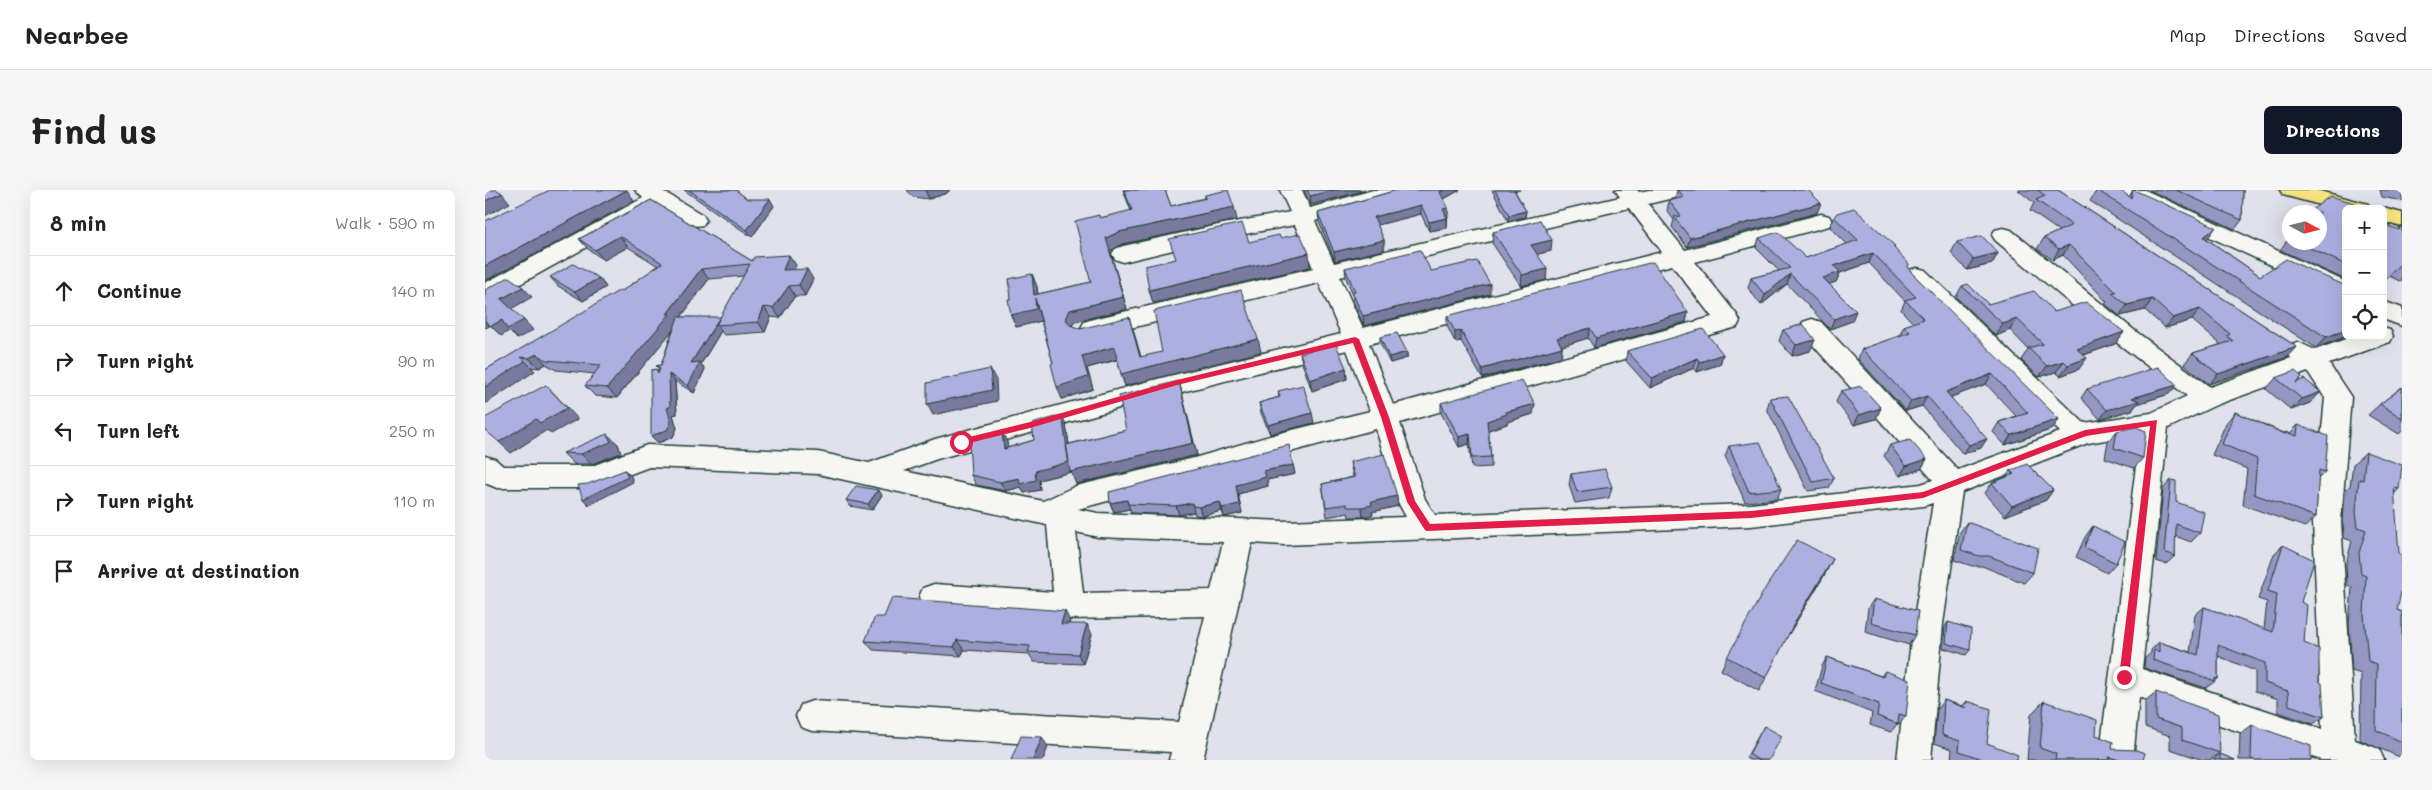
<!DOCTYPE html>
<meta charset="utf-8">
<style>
body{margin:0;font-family:Mali,sans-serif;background:#f6f6f6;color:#222}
.controls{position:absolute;right:15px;top:15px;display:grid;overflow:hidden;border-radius:8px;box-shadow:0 5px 20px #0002}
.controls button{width:45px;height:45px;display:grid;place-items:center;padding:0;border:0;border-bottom:1px solid #e0e0e0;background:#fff;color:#222;font:25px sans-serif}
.compass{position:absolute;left:1797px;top:15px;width:45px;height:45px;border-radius:50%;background:#fff;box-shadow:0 5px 20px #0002;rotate:97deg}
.stop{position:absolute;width:15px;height:15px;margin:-11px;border:4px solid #e11d48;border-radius:50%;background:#fff}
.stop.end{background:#e11d48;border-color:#fff;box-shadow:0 1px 5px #0008}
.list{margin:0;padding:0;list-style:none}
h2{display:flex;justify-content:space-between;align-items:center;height:65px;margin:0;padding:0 20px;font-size:21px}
h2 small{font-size:16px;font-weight:400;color:#767676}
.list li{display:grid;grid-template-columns:32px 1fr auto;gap:15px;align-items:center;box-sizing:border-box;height:70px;padding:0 20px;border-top:1px solid #e0e0e0}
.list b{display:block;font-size:19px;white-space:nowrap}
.list em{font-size:16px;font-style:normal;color:#767676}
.icon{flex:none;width:28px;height:28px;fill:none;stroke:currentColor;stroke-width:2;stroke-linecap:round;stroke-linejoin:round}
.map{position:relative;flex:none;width:1917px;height:570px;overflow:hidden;border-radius:8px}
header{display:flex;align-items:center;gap:30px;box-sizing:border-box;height:70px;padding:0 25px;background:#fff;border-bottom:1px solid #e0e0e0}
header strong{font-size:24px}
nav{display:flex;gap:28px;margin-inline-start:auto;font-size:18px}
.intro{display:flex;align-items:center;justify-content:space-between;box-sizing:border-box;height:120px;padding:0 30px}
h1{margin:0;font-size:35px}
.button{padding:12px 22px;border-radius:8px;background:#111827;color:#fff;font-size:18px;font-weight:700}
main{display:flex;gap:30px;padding:0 30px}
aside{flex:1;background:#fff;border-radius:8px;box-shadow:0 5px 20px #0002}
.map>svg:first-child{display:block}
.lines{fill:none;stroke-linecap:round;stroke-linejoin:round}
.minor-casing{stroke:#1f3d34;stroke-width:3}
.major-casing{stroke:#1f3d34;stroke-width:3}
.minor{fill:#f6f6f2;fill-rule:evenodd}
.major{fill:#f6e381;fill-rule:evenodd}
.wall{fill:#9596c2;stroke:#1f3d34;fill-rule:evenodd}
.shaded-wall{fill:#797a9e;stroke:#1f3d34}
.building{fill:#adafe1;stroke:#1f3d34}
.route{fill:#e11d48}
</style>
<header>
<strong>Nearbee</strong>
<nav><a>Map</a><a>Directions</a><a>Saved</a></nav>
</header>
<div class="intro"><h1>Find us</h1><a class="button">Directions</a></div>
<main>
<aside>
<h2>8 min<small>Walk · 590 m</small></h2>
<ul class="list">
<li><svg class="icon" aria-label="ahead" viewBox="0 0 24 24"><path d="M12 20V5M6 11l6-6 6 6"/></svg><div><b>Continue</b></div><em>140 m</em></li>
<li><svg class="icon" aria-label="right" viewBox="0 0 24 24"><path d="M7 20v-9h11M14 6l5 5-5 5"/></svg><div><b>Turn right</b></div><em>90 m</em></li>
<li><svg class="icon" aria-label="left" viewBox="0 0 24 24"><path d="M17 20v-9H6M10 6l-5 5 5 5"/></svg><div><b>Turn left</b></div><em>250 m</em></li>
<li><svg class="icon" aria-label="right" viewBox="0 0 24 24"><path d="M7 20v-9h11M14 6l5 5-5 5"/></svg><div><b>Turn right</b></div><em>110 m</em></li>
<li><svg class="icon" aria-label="arrive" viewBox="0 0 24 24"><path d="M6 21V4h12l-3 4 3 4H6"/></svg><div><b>Arrive at destination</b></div></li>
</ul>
</aside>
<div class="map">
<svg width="1917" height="570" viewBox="0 0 1917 570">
<rect width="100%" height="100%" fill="#e0e1ed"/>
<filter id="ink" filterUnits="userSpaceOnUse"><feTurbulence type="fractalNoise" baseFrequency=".02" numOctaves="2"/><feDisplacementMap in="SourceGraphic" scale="10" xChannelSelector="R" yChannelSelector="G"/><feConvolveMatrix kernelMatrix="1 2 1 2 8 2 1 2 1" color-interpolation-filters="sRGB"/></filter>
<g filter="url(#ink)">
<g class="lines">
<defs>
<path id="minor" d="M150,0H176L218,25L221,30L218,35C201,39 187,26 174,17L8,109L0,111V93L158,8Z
M795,0H817L825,18L888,0H923L920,5L830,31L849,73L1135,7L1130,0H1152L1154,2L1164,0H1204L1201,5L1163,14L1200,60L1336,24L1344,26L1347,31L1344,36L1210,72L1252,125L1255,131L1252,137L915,233L940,309L950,325L1266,314L1436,294L1448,290L1318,144L1315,138L1318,132L1327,129L1336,132L1473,280L1575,242L1424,92L1420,86L1424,80L1432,78L1440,80L1599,233L1666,223L1702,206L1631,152L1510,50L1507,45L1510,40L1518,38L1526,40L1649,140L1725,197L1806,168L1801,161L1804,155L1813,152L1830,160L1869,146H1898V138L1905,140L1908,146L1905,152L1844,174L1866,207L1856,332L1870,550L1894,559L1899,570H1836L1654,507L1648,570H1614L1655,244L1603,253L1477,302L1458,434L1446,570H1412L1428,434L1448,313L1438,316L1266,336L799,355L767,353L718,570H684L686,562L327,541L316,537L311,526L316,515L327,511L694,532L720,426L585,429L449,420L438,416L434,407L438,398L449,394L568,402L562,335L333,284L164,277L108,298H12L0,293V266L10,269L18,276H107L162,255L333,262L384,273L450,249L676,188L856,144L834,93L608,147L599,144L596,138L599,132L608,129L828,78L810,35L738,48L638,72L630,69L627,64L630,59L638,56L738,34L805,22ZM1144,18L1177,62L878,138L855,87ZM1187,75L1227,127L908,215L884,154ZM862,160L885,221L795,243L709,268L591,296L558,311L419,281L452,269L638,217ZM1823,182L1840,208L1828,332L1837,539L1657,479L1683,238L1731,215ZM891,239L913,312L921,327L799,331L613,323L593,319ZM591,342L613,347L738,352L726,400L598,403Z
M1631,0H1660L1861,92V110L1634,5Z
M1898,111L1917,118V136L1898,129Z"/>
<path id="major" d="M1795,0H1831L1883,14L1886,19H1861V22L1798,5Z
M1898,18L1917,23V37L1898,32V19H1895Z"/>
</defs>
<use href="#minor" class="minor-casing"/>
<use href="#major" class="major-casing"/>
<use href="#minor" class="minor"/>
<use href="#major" class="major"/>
</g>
<path class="wall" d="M199,0H251L262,9L289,16L267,47Z
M422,0H465L462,3L444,9L428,7Z
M638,0H680L686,16L720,8V5L752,30L638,54L625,61L642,119L589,132L587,136L595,139H648L656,167L776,162L640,196L632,170L602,178L608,199L577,209L568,173L556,131L531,137L526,125V109L547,84L552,97L553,104L606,92L615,28L646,21Z
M819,0H881L826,15Z
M912,0H975L959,9L963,18L962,38L944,41L936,24L892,35L899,50V60L850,71L834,32L833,23Z
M1007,0H1035L1030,1L1041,21L1040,27L1023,31Z
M1192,0H1323L1332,23L1202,57L1187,37L1189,30L1182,21L1184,11L1190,9Z
M1533,0H1573L1812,157L1803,167L1724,194L1699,174L1708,163L1734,155L1735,154L1707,130L1680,138L1660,120L1635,126L1620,114L1622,112L1578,65L1568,70L1552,59L1559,48L1574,41L1545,21L1549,13Z
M1612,0L1644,7L1648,0L1722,49L1861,146H1862L1831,158L1605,11Z
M1664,0H1758L1757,30L1750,39Z
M1895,0H1917V11L1897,7Z
M166,10L267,71L311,75L309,79L328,89L320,106H310L295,128L286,127L280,142L239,145L236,141L216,174L220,179L209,203L190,191L192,224L188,225L192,238L188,247L173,253L171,179L173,181L174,179L171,176L176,175L188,139L132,208L110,206L100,196L110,184L71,180L61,174L54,178L46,177L50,181L0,180L137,101L173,76L143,57L119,70L103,59L94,49ZM259,86L235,128L196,127L224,89Z
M1861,19V90L1795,60L1804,48V52H1834Z
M1349,27L1410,56L1409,58L1427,83L1568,239L1520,255L1508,242L1514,232L1531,226L1501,194L1466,207L1496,258L1478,264L1437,216L1421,221L1373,169L1377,159L1414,146L1419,136L1428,133L1416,120L1420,111L1384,73L1355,83L1351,92L1344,94L1367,131L1345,139L1302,94L1276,115L1263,98L1266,88L1294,81L1271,58L1274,48L1321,68L1362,54L1345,37Z
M1915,37H1917V92L1904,86L1913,40Z
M1008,42L1066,61L1052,64L1061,90L1036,96L1007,53Z
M1472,52L1513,63L1507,74L1482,80L1466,63Z
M860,78L946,81L1005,104L879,136L868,111L867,102L861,88Z
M65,87L114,88L121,97L98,111L73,96Z
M1477,96L1503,114L1569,122L1639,142L1630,154L1599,165L1594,179L1575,186L1571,182L1554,187L1536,170L1543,159L1525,140L1511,146L1471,107Z
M1203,122L1201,132L1109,158L1103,148L1077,156V157L1076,167L997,188L976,151L970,152L962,136V126Z
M1298,140L1325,161L1307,166L1294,151Z
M895,147L922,162V168L905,173L895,153Z
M1142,161L1238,164L1235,174L1212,182L1209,178L1165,198L1141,171Z
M815,163L861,178L862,189L827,201L817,173Z
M1791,188L1813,192L1825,213L1806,220L1781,199Z
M694,191L712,265L591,294L586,282L554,290L555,300L539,303L536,297L521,301L491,295L486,285L522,252V258L549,250L577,225L581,235L584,254L641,240Z
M1917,197V241L1914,244L1883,225L1895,214Z
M1602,199L1684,204L1652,214L1647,220L1615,229L1596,208Z
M793,201L829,233L785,244L776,223L774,213L794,207Z
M1356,201L1391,229L1369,235L1351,212Z
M1285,208L1349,288L1344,298L1323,301L1282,219Z
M956,213L1048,224L1022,232V234L1003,240L1006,267V277L987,278L984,254L974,257L956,223Z
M1750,222L1799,243L1801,242L1805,243L1813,235L1840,282L1833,289L1831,327L1820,337L1758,315L1762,279L1727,265L1741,233Z
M1632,241L1658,268L1649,278L1620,268L1623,251Z
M133,254L136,263L107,274H89L78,263Z
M1405,255L1442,269L1436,279L1415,286L1399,266Z
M1244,256L1296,299L1292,309L1260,312L1240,266Z
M1881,262L1914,299L1909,304L1912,420L1917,422V568L1875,550L1876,484L1867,481L1864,434L1867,397L1862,395L1861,374L1867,351L1859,348L1858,332L1860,300L1865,296L1868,274Z
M865,272L913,316L887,322L888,325L878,327H864L863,323L842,327L837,294L868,287Z
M808,275L810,284L782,290L783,296L753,304L757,323L739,327L737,321L717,326L710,325L709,322L694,325L646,323L645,319L629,322L625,313Z
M1525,281L1568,300L1561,310L1520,326L1500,303L1507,293L1521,287Z
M1086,284L1127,297L1124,308L1090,313L1084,295Z
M1686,290L1691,312L1715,343L1706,352L1690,346V366L1681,374L1671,371L1678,299Z
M393,300L397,305L387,320L365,316L361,310Z
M1482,332L1548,383L1539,393L1497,376H1487L1469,370L1475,342Z
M1608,336L1631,373L1622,383L1591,367L1600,347Z
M1798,355L1816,412L1819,453L1834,491L1839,527L1828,534L1793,522V509L1770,501V481L1733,466V489L1721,498L1659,478L1660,468L1666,463V460L1674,452L1705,462L1710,425L1719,417L1779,439L1782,412L1773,409L1789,364Z
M1340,384L1305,441L1274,501L1236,480L1242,467Z
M1389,409L1430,445L1424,455L1380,442L1383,418Z
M585,431L584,434L607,444L598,474L549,472L544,464L479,460L476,466L388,460L380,451Z
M1463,432L1485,460L1481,465L1458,458L1460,437Z
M1342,467L1396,486L1400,481L1421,526L1414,535L1412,534L1406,542L1385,535L1387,523L1330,501L1337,476Z
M1671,502L1735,563L1725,570H1718L1685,559V546L1660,537V511Z
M1459,510L1477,516L1482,511L1502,553L1532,570H1470L1466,569L1467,559L1449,553L1452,519Z
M1559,511L1611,545L1627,559L1658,570H1542L1546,524Z
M1767,535L1826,570H1754L1755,544Z
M1279,536L1284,570H1264L1261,568Z
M1735,564L1750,570H1729V569Z"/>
<path class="shaded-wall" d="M142,0L149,11L0,91V76Z
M440,0H465L462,3L444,9Z
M848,0H881L826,15L825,6Z
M959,0H975L955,11V2Z
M17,3L25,13L0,26V11Z
M285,9L289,16L267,47L262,40Z
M1336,13L1332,23L1202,57L1205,48Z
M936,15V24L889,36V27Z
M749,17L752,30L638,54L625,61L642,119L589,132L585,141L581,129L585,120L638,107L621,48L634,42Z
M963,18V27L958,28V19Z
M1041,21L1040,27L1023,31L1024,25Z
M962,28V38L944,41V32Z
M1731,37L1723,48L1711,58L1719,47Z
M135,46L143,57L119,70L110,60Z
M899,50V60L850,71L849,62Z
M1067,50L1066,61L1045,66L1046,55Z
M1584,55L1578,65L1568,70L1574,59Z
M824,63L825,77L668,113L664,100Z
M1388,63L1384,73L1355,83L1351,92L1334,98L1338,88L1349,76Z
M1513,63L1507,74L1482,80L1488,69Z
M304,65L311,75L304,90L298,80Z
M216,79L224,89L192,132L193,134L132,208L122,198L182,124Z
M322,79L328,89L320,106L314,95Z
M1062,79L1061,90L1036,96L1037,85Z
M547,84L552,97L554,117L549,105Z
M1305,84L1302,94L1276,115L1280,105Z
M114,88L121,97L98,111L90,102Z
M1005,94V104L879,136L878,126Z
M304,96L310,106L295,128L288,118Z
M38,97L47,107L26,119L16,109Z
M550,108L556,131L531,137L526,125Z
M1667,109L1660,120L1635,126L1642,115Z
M279,117L286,127L280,142L273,132Z
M1715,119L1707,130L1680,138L1688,128Z
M1371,121L1367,131L1345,139L1349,129Z
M1203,122L1201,132L1109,158L1111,148Z
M235,127L240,134L231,135L236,141L216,174L220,179L209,203L203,196L206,173Z
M644,127L659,178L773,149L776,162L640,196L636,184Z
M1532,129L1525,140L1511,146L1518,134Z
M17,130H39L48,140L32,149L24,141L16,146L6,136Z
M0,131L5,136L0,138Z
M1105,138L1103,148L1071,158L1072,148Z
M1861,140V146H1862L1831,158L1841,147Z
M976,141V151L970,152V142Z
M1639,142L1630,154L1584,170L1592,159Z
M1330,150L1325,161L1307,166L1311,155Z
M629,157L633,169L602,178L608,199L577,209L572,197L597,166Z
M1077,157L1076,167L997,188V179Z
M1812,157L1803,167L1724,194L1733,184Z
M922,162V168L905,173L904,167Z
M52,164L61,174L54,178L44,168Z
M1238,164L1235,174L1212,182L1215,172Z
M36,167L50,181L0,214V197Z
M1212,168L1209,178L1165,198L1167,188Z
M1602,168L1594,179L1575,186L1583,175Z
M1579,171L1571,182L1554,187L1562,176Z
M861,178L862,189L827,201L825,190Z
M505,179L511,190L512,211L448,225L442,214Z
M184,184L190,191L192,224L188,225L192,238L188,247L173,253L166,246L182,218Z
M1507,184L1501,194L1456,211L1461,202Z
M694,191L712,265L591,294L586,282L554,290L555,300L539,303L536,297L521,301L515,292L534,288L550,281L577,225L581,235L588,281L708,253Z
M61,195L93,229L66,244L62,240L26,263L14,252Z
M1692,195L1684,204L1652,214L1647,220L1615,229L1622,220L1647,208Z
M1836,202L1825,213L1806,220L1817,209Z
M1442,206L1437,216L1421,221L1426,211Z
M1050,214L1048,224L1022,232V234L1001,241L1002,231L1021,222Z
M1396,218L1391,229L1369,235L1374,225Z
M827,223L829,233L785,244L783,235Z
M1574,229L1568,239L1520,255L1526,245Z
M517,242L522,252L524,268L519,259Z
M122,244L133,254L136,263L107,274L96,264Z
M985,244L984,254L974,257V247Z
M1502,249L1496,258L1478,264L1484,255Z
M1442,269L1436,279L1415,286L1421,276Z
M808,275L810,284L782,290L783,296L753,304L757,323L739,327L737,318L751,295L779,281Z
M140,280L146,286L148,292L104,315L98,309Z
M393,300L397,305L387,320L383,314Z
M1568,300L1561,310L1520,326L1527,316Z
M912,306L913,316L887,322L888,325L878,327L877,317L886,312Z
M642,310L643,314L645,319L629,322L625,313Z
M735,312L737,321L717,326L714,317Z
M707,313L709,322L694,325L691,316Z
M1348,369L1340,384L1304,444L1311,430Z
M580,421L585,431L581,443L576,434Z
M602,434L607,444L598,474L593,464Z
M472,450L479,460L476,466L469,457Z
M557,547L563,557L558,570H548Z"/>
<path class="building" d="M0,0H12L17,3L0,11Z
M65,0H142L0,76V31Z
M204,0H251L262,9H285L262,40Z
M639,0H680L686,16L721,8L720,5L743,0L749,17L634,42L621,48L638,107L585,120L581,129L585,135L595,139L644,127L655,167L677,162L669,121L756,100L773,149L636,184L629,157L597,166L603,187L572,197L566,174L568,173L550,108L551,119L526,125L523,109H526L524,89L547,84L549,105L606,92L590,31L614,25L615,28L647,20Z
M822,0H848L825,6Z
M912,0H959L955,2L963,18L958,19L962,28L944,32L936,15L889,27L899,50L849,62L833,23Z
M1010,0H1029L1041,21L1024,25Z
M1193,0H1323L1336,13L1205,48L1189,27L1196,26L1184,11L1199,7Z
M1553,0H1573L1812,157L1733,184L1708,163L1748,151L1742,146L1745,144L1715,119L1688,128L1667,109L1642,115L1627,103L1631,102L1584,55L1574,59L1559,48L1587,35L1551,10L1560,6Z
M1612,0H1635L1646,8L1648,0H1649L1731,37L1719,47L1775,86L1801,69L1861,96V140L1841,147Z
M1691,0H1758L1757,30Z
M1845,6L1870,13L1871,19H1861V75L1812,52H1834V22H1824Z
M166,10L267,71L269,67L304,65L298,80L322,79L314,95L304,96L288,118L279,117L273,132L231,135L265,74L216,79L182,124H185L122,198L100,196L116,175L61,170L52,164L44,168L36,167L40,171L0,197V180L135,100L137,101L177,73L135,46L110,60L94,49Z
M1369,18L1410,56L1408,57L1424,74L1423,77L1427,83L1574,229L1526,245L1514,232L1543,223L1507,184L1461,202L1502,249L1484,255L1442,206L1426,211L1377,159L1425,142L1419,136L1439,129L1420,110L1431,107L1388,63L1349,76L1355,82L1338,88L1371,121L1349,129L1305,84L1280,105L1266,88L1305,78L1274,48L1293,42L1321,68L1373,50L1349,27L1352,23Z
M1055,30L1067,50L1046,55L1062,79L1037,85L1008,42Z
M757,33L764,52L794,45L795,48L815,44L824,63L664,100L660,76L691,69L684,49Z
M1898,34L1914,40L1915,37H1917V77L1914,75L1898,92Z
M1497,46L1513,63L1488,69L1472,52Z
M935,60L946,81L992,71L1005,94L878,126L867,102L870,101L860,78Z
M1168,72L1203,122L1111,148L1105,138L1072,148L1077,157L997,179L976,141L970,142L962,126Z
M88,74L114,88L90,102L65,87Z
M24,87L38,97L16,109L39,130L22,139L17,130L6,136L0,131V100Z
M1483,94L1503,114L1549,101L1569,122L1601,112L1639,142L1592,159L1602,168L1583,175L1579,171L1562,176L1543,158L1558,154L1532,129L1518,134L1477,96Z
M193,127H235L206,173L215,172L203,196L184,184L185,217L182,218L186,232L182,240L166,246V180L171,179L173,184L175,178L171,176L176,175Z
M1318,134L1330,150L1311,155L1298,140Z
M1218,139L1238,164L1215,172L1212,168L1167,188L1142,161Z
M912,143L922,162L904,167L895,147Z
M851,154L861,178L825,190L815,163Z
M1673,177L1692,195L1647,208L1654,211L1622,220L1602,199Z
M505,179L507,200L442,214V193Z
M1810,181L1817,187L1811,193L1819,189L1836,202L1817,209L1791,188Z
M1037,190L1050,214L1021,222L1022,224L1002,231L1006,267L987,268L985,244L974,247L956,213Z
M694,191L708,253L585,282L581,255L641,240L634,206Z
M61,195L82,218L55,233L51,229L14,252L0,240V228Z
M818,195L827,223L783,235L774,213L795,207L793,201Z
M1376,196L1396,218L1374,225L1356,201Z
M1917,197V228L1895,214Z
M1303,206L1349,288L1328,292L1285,208Z
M1750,222L1800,244L1801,242L1812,246L1813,235L1843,246L1840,282L1834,280L1831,327L1769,304L1772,269L1737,254Z
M577,225L584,272L550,281L551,290L535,294L534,288L515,292L486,285L484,251L517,242L519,259L549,250L547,234Z
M1651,237L1661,241L1658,268L1629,258L1632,241Z
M122,244L126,252L96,264L78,263Z
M1425,250L1442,269L1421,276L1405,255Z
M1275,252L1296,299L1264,302L1244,256Z
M804,255L808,275L779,281L781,287L751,295L754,314L737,318L735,312L714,317L708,316L707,313L691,316L643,314L642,310L625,313L624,302Z
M1881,262L1917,275L1914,299L1909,298L1914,363L1917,365V398L1912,420L1917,422V552L1891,540L1892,474L1883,471L1879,424L1881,386L1876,384L1874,363L1881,340L1873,337L1871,321L1874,289L1878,290Z
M899,264L912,306L886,312L887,315L877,317H862V314L841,317L837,294L870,287L865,272Z
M1542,274L1568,300L1527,316L1507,293L1529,284L1525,281Z
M1120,279L1127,297L1092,302L1086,284Z
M140,280L143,287L98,309L93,295L103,294Z
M1686,290L1691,291V312L1719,322L1715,343L1691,334L1690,366L1679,362Z
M371,296L393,300L383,314L361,310Z
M1482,332L1553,358L1548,383L1504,366H1494L1476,360Z
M1608,336L1640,352L1631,373L1599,357Z
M1312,350L1348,369L1311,430L1281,488L1242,467L1281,397Z
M1798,355L1829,370L1816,412L1822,415L1819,453L1834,459V491L1837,493L1839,527L1804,515L1803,501L1780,493V473L1733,455V489L1730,488V491L1668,470L1669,460L1674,462V452L1713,465L1719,417L1788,442L1792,404L1783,401Z
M407,408L580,421L576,434H602L593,464L543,462L545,456L472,450L469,457L380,451L390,427H399Z
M1389,409L1433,421L1430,445L1386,433Z
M1463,432L1486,439L1485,460L1461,453Z
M1342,467L1398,487L1400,481L1425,490L1421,526L1414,524L1413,534L1392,526L1394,514L1336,493Z
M1671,502L1733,524L1735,563L1697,550V538L1671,529Z
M1459,510L1481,518L1482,511L1506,519L1502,553L1533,565L1532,570H1500L1474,561L1475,551L1457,545Z
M1559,511L1612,530L1611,545L1628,552L1627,559L1651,560L1660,563L1658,570H1634L1624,567V570H1570L1571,564L1555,558Z
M1767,535L1826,556V570H1769L1766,569Z
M1279,536L1297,546L1284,570H1273L1264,564Z
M536,546L557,547L548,570H526Z
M1735,564L1750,570H1735Z"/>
</g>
<path class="route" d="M870,147L874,149L904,227L930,311L945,334L1266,321L1438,302L1600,240L1672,230L1644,487L1639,491L1634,487L1665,236L1601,246L1438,308L1266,328L942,341L940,340L922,312L896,227L868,153L692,195L545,238L476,255L472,252L476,249L545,232L692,190Z"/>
</svg>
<div class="controls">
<button>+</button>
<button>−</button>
<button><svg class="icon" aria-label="locate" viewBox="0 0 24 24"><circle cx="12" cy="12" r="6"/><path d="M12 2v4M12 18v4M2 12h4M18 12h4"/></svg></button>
</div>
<svg class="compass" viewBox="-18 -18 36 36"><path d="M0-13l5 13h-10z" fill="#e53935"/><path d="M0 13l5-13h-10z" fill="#767676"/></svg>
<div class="stop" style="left:476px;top:252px"></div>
<div class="stop end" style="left:1639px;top:487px"></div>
</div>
</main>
